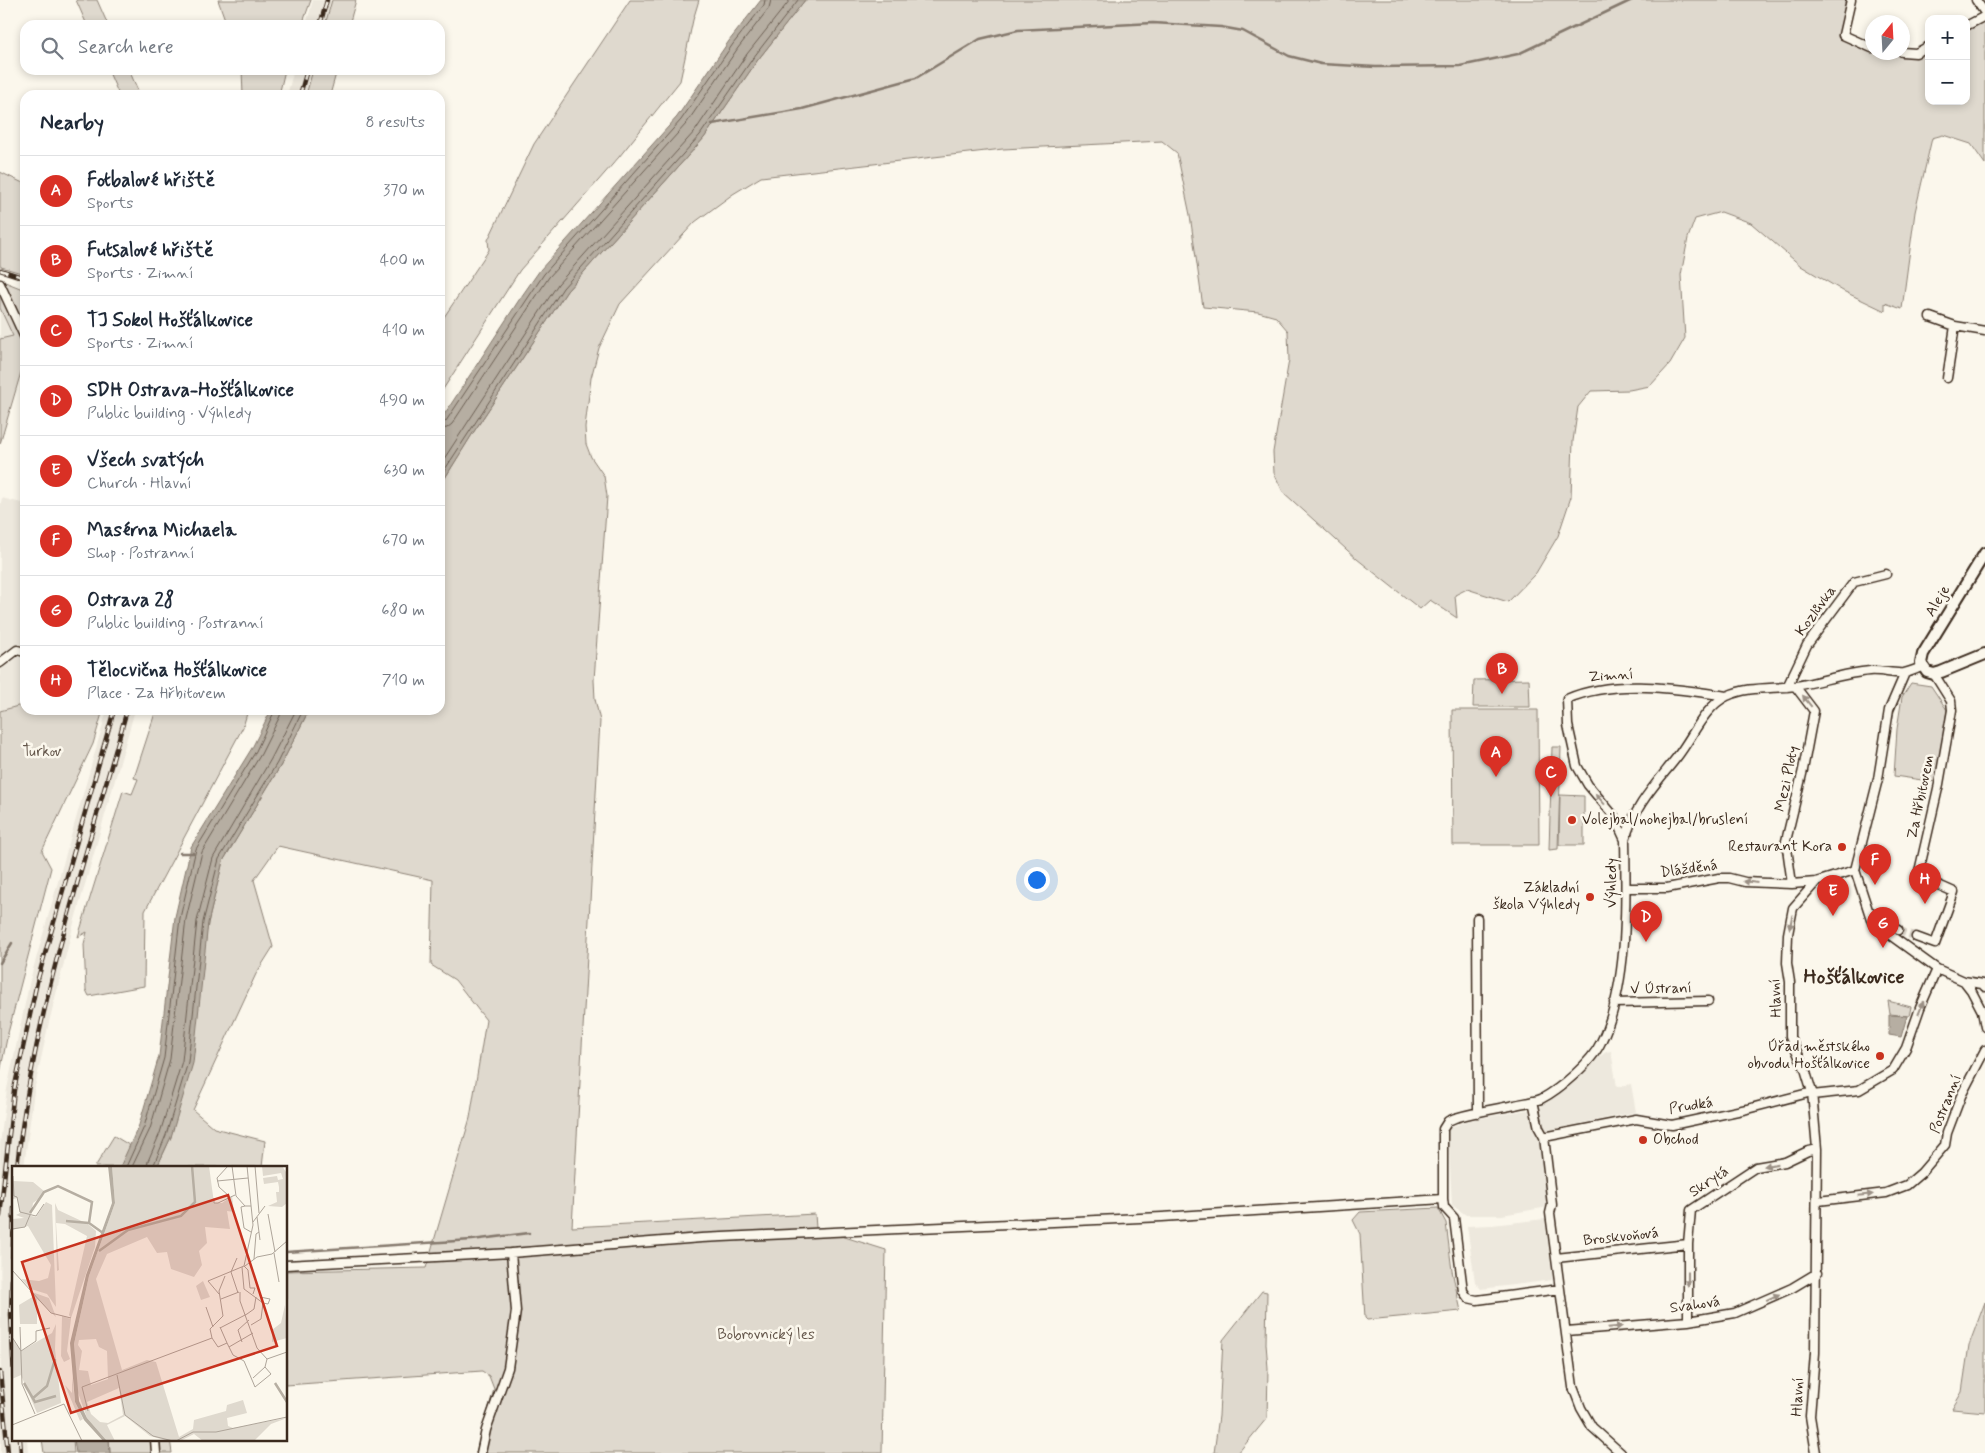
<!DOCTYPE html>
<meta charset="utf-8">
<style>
body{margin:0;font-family:Mynerve,sans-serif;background:#f6f6f7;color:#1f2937}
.controls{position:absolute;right:15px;top:15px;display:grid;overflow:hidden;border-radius:10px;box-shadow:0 2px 8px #0003}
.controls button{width:45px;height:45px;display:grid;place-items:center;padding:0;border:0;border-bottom:1px solid #e0e1e3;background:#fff;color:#1f2937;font:25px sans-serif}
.compass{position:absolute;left:1865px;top:15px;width:45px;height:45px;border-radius:50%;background:#fff;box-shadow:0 2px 8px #0003;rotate:18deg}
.you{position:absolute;left:1036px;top:879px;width:18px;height:18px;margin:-12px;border:4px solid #fff;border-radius:50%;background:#1a73e8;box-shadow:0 0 0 8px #1a73e833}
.badge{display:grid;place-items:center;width:32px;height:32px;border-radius:50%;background:#d93025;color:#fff;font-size:16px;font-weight:700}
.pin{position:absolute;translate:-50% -41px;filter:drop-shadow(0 1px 2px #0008)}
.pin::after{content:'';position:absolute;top:26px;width:18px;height:15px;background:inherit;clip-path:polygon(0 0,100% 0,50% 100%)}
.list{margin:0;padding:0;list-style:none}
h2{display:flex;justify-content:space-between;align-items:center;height:65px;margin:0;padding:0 20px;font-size:21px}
h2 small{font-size:16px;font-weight:400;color:#747a83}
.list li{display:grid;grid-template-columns:32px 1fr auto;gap:15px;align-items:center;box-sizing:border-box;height:70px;padding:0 20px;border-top:1px solid #e0e1e3}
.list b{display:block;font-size:19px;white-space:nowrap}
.list p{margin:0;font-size:16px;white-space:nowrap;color:#747a83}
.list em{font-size:16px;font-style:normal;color:#747a83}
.icon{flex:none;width:28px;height:28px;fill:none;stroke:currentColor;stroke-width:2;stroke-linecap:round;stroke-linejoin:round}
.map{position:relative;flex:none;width:1985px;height:1453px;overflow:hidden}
.search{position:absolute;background:#fff;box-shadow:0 2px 8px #0003;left:20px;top:20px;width:425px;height:55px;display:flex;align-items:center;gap:12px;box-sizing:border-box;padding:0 18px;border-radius:15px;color:#747a83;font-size:19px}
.panel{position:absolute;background:#fff;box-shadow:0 2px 8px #0003;left:20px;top:90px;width:425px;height:625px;border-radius:15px}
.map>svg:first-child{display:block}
.built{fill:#ede8dd}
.green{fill:#dfd9ce;stroke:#8d8276}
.water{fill:#b6aea2;stroke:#85796d}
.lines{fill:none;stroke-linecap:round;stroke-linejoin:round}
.shore{stroke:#6c5f53;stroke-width:1}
.stream{stroke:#85796d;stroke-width:2.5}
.minor-tunnel{stroke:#d5cec3;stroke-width:8;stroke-dasharray:8 4;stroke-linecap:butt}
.minor-casing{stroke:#3b2a1e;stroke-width:11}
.tertiary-casing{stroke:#3b2a1e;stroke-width:14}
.minor{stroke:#fbf7ec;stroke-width:8}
.tertiary{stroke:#fbf7ec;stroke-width:10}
.rail-casing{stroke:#3b2a1e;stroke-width:4.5}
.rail{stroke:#fbf7ec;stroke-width:2.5;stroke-dasharray:8;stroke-linecap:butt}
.oneway{fill:#9b9085}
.poi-dot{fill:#c8321e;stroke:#fbf7ec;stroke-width:2}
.labels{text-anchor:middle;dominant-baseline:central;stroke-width:5;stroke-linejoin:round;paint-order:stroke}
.street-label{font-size:15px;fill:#3b2a1e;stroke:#fbf7ec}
.park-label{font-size:15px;fill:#64564a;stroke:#fbf7ec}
.poi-label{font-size:15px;fill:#3b2a1e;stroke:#fbf7ec;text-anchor:end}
.district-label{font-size:20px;font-weight:bold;fill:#3b2a1e;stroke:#fbf7ec}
.inset-river{fill:none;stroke:#b6aea2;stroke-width:2.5}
.inset-road{fill:none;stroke:#aea59a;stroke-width:1}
.view{fill:#c8321e;fill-opacity:0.15;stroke:#c8321e;stroke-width:2.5}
.inset-edge{fill:none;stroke:#3b2a1e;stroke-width:2.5}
</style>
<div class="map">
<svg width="1985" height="1453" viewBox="0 0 1985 1453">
<rect width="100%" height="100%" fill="#fbf7ec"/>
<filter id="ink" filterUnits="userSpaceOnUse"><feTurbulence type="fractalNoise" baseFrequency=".02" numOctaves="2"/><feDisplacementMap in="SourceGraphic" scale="10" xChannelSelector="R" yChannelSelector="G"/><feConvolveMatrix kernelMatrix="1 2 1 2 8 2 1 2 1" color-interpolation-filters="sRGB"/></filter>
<g filter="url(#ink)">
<path class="built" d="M313,0H334L327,25H306Z
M294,70H315L307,95H287Z
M0,308L13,336L0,339Z
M2,498L25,504V704L0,711V507Z
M107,710H135L74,923L49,1022L34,1091L24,1167H14V1439H27L28,1453H1L0,1144L7,1089L30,980Z
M1611,1051L1617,1087L1631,1084L1636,1112L1550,1130L1539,1141L1548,1207L1502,1215H1466L1452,1205L1448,1128L1470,1120L1538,1108L1589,1064L1606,1052Z
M1545,1219L1553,1280L1481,1289L1475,1282L1467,1226L1492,1225Z"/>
<path class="green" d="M76,0H97L108,25H87Z
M218,0H311L302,25H227Z
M332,0H356L349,25H325Z
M630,0H699L693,20L680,81L619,157L520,270L440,394V323L489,250L488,240L534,144Z
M805,0H1846L1839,35L1872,52L1915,56L1929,49V101H1966V29L1985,20V164L1971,144L1943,135L1932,138L1915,212L1902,309L1885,303V311L1843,291L1801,266L1751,223L1721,212L1695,219L1688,238L1681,275L1685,338L1670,364L1650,386L1629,390L1591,391L1578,407L1573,441L1571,497L1558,536L1536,573L1508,602L1467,589L1455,595L1457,618L1430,600L1420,609L1357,559L1283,492L1274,473L1273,452L1289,360L1288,331L1276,317L1258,312L1203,307L1190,215L1177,153L1162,141L1003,149L761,177L733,194L695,222L620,304L599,348L591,378L585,427L586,444L591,457L604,476L607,496L594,680L595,699L600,721L572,1227L815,1214L816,1228L886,1250L882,1453H476L494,1389L489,1376L482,1371L286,1385V1271L426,1268L470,1118L486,1020L455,980L431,965L433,880L278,846L254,880L273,947L256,974L193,1110L214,1128L265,1141L262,1167H157L171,1137L208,923L223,861L281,765L309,710H440V486L473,433L567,291L704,138L757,61Z
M108,70H129L140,95H119Z
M242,70H285L279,95H243Z
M313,70H337L330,95H306Z
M0,172L25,184V274L1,267L0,265Z
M0,280L25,290V365L24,362L0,444V339L13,336L0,308Z
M1529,679L1530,707H1473L1474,680Z
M1911,683L1931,686L1947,710L1936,782L1894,776L1897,729L1902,697Z
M25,704V710H103L93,744L42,851L51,868L8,1033L0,1073V711Z
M156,710H248L243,727L145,911L144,986L89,996L86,990L84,944L87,932L78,937L123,791L132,794L138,779L134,778Z
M1452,710H1538L1539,845H1453Z
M1552,747H1561L1558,849L1549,850Z
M1560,795L1584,796V845H1559Z
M1888,1001L1911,1007L1909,1016L1890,1014Z
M114,1136L134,1148L125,1167H95Z
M1438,1208L1446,1223L1452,1271L1461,1311L1367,1320L1365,1318L1360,1234L1353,1220L1360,1212Z
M1262,1291L1267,1292L1266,1344L1268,1368L1267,1418L1238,1453H1214L1219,1416L1223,1340Z
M1985,1302V1412L1952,1409L1962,1392L1969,1345Z
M42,1439H73L74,1453H44Z
M109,1439H170L172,1453H110Z"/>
<path class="water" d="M761,0H805L757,61L704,138L567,291L473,433L440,486V421L519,300L540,270L677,117L729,41Z
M271,710H309L281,765L223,861L208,923L193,1063L171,1137L157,1167H120L139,1125L159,1056L175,917L191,847L252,748Z
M1889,1015L1907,1016L1901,1037L1889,1035Z
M74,1439H109L110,1453H76Z"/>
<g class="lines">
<path class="shore" d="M440,423L446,421L544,274L681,120L733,44L764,5L765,0
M440,429L447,428L452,424L549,277L686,124L738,48L769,8L771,0
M440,465L558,284L695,131L747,54L790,0
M440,477L563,288L700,135L753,58L798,0
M126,1167L144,1127L164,1058L180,918L196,849L256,751L275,710
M132,1167L150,1129L170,1059L186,919L202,852L261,754L280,716L281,710
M147,1167L148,1161L160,1133L182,1061L197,921L213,858L271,759L296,710
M153,1167L166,1135L188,1062L203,922L219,859L277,763L303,710"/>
<path class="stream" d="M712,124L802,109L916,78L980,39L1018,30L1153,23L1221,27L1243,31L1289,56L1321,64L1376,67L1460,66L1518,54L1632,0
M180,853H193
M0,963L12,943
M286,1252L472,1240L529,1233"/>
<path class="minor-tunnel" d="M1898,930L1916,937"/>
<defs>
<path id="minor" d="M1851,0L1843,35L1872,48
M1976,0L1985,13
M1966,26L1985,16
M1902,52L1916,53L1929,46
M0,284L25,338
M1930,317L1955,326
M1947,378L1955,326L1985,331
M0,663L17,650L25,652
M1787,687L1807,645L1854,582L1886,574
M1625,840L1614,816L1588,785L1577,766L1568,725L1567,699C1615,678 1676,689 1727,696
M1855,870L1872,922L1937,969L1964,981L1971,990L1982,1011L1985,1027
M1855,870L1878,779L1889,710L1905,673
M1816,882L1793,908L1788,934L1787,963L1790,982V1037L1805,1069L1812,1092L1817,1149L1815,1353L1810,1416L1816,1453
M1792,884L1786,841L1803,770L1814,711L1795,686
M1626,888H1667L1719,878H1729L1745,882L1792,884L1816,882L1855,870
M1871,912L1876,919L1898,930
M1477,918L1478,1113
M1916,937L1935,944L1954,892L1918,876L1939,784L1952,710L1951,701L1934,674
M1964,981L1982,984L1985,987
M1614,1003L1708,1001
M1812,1095L1859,1090L1893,1070L1906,1048L1920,1008L1937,969
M1533,1101L1539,1128L1544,1137L1552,1205L1550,1213L1560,1289
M1544,1137L1636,1119L1672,1125L1747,1109L1812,1092
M1818,1201L1886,1193L1907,1185L1921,1173L1945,1145L1947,1133L1961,1096L1985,1050
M1556,1258L1688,1244
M286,1265L511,1253L701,1238L1162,1217L1443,1199
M1688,1321V1244L1691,1210L1756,1167L1785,1162L1808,1151L1817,1149
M1567,1331L1688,1321L1735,1313L1792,1288L1817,1273
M155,1439L156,1453
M481,1453L486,1430L508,1368L516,1311L511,1253
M1621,1453L1592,1427L1581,1408L1573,1387L1560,1289L1477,1300L1468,1298L1463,1291L1454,1218L1444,1207L1443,1199V1129L1448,1121L1455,1118C1475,1112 1495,1109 1515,1105C1523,1103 1533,1102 1541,1099C1560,1089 1592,1062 1601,1042C1629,986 1626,901 1625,840C1634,806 1656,784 1677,757C1692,738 1705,706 1727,696C1748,686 1774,689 1795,686C1820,682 1845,673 1870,671C1881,670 1893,674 1904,673C1910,672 1916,669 1922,667"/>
<path id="tertiary" d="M1985,553L1923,654L1921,663L1927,672L1934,674L1941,672L1985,654"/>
</defs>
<use href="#minor" class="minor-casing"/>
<use href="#tertiary" class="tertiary-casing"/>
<use href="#minor" class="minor"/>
<use href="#tertiary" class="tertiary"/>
<defs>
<path id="rail" d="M320,25L327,0
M300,95L307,70
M0,270L25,278
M17,1167C34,1011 85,860 127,710
M14,1208L11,1315L14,1378
M0,1216L14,1090L37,982L114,710
M0,1372L8,1453
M20,1439L21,1453"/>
</defs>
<use href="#rail" class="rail-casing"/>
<use href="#rail" class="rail"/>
</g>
<defs><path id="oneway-solid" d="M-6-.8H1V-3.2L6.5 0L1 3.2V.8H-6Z" transform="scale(1.25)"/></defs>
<g class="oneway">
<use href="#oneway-solid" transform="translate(1807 701) rotate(-128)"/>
<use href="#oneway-solid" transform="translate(1600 799) rotate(-131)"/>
<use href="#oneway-solid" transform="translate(1750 882) rotate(-173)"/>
<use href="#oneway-solid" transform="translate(1791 922) rotate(101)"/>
<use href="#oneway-solid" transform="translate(1921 1008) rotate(-68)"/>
<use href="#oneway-solid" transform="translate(1771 1165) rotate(171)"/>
<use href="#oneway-solid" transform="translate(1866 1195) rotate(-6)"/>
<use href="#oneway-solid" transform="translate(1688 1279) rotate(90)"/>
<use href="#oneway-solid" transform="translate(1773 1297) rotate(-24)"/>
<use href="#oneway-solid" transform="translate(1615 1327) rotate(-5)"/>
</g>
</g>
<g class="poi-dot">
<circle cx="1572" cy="820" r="5"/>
<circle cx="1842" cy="847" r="5"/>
<circle cx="1590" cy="897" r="5"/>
<circle cx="1880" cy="1056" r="5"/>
<circle cx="1643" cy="1140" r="5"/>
</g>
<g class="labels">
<g class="street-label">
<text transform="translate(1938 601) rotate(-59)">Aleje</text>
<text transform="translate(1816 611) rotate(-54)">Kozlůvka</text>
<text transform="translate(1611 676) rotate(-4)">Zimní</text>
<text transform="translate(1787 779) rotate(-78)">Mezi Ploty</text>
<text transform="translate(1921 797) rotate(-78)">Za Hřbitovem</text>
<text transform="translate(1689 869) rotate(-8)">Dlážděná</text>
<text transform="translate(1612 883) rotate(-90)">Výhledy</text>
<text transform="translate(1661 989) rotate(-1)">V Ústraní</text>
<text transform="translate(1776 998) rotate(-92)">Hlavní</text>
<text transform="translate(1946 1104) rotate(-68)">Postranní</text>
<text transform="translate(1691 1106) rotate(-9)">Prudká</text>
<text transform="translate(1709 1182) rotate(-33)">Skrytá</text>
<text transform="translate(1621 1237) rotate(-6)">Broskvoňová</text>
<text transform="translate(1695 1305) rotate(-8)">Svahová</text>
<text transform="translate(1798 1397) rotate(-87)">Hlavní</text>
</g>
<g class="park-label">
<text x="42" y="752">Turkov</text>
<text x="766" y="1335">Bobrovnický les</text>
</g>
<g class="poi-label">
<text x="1582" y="820" text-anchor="start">Volejbal/nohejbal/bruslení</text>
<text x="1832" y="847">Restaurant Kora</text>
<text x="1580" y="888">Základní<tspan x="1580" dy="17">škola Výhledy</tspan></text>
<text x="1870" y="1047">Úřad městského<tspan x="1870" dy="17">obvodu Hošťálkovice</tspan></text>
<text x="1653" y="1140" text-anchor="start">Obchod</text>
</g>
<g class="district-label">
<text x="1854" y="977">Hošťálkovice</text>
</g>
</g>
<g transform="translate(12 1166)">
<rect width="275" height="275" fill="#fbf7ec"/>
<path d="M100,0H197L202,37H210L220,30L222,46L215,45L218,63L193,61L195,77L187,85L190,99L182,111L159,103L155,86L145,87L135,71L95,88L84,113L110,204L135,194L144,196L167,271L181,263L182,254L214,245L215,239L231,234L235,247L215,252L216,260L221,262L275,252L259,258L242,275H191L182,268L168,275H156L138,270L113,250L95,259L103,275H95L75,252L65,224L62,178L77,110L103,37ZM84,173L87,181L95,185L96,213L79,219L76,205L67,204L70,185L66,179L67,174ZM107,222L111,249L96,257L88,256L79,248L75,236ZM250,0H270L274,6L275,37L270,41L256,40L265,36L264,26H267V21L266,16L252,18L251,12L265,10L266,14L271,13L269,7L251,10ZM1,15L21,16L32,25L31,30L21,37L19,50L24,51L34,36L40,39L44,141L35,128L19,123L9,113L27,115L36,112L39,99L16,60L0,64V53L12,52L4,49L8,47L5,32L1,33ZM43,37L46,44L76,58L84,65L83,81L59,152L57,149L75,70L53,58L44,57L47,104L45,105ZM191,115L198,131L189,134L184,120ZM17,125L37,132L44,151L25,133V158H8L7,139L22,130ZM273,139L275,172L260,176V164L269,157ZM50,150L59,153L55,185L58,193L52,196L49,190ZM44,158L43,183L49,237L25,247L9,209L0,213V172L9,185L40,167ZM60,210L63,236L71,253L68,255L53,219L60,227Z" fill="#dfd9ce" fill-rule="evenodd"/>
<path d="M96,0H100L103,37L77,110L62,178L67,235L75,252L95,275H91L72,254L63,236L58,177L74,109L100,37Z" fill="#b6aea2"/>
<path class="inset-river" d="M18,47L32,26L46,20L80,36L77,57L91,67M54,55L77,57M87,85L116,64L169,50L183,36L180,0M12,217L23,236L44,230M263,217L275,236M20,233L35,220L43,193"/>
<path class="inset-road" d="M216,0L205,12L207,21L217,30M220,0L224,30L233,40H239M243,0L247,47M1,10L2,30L5,31L8,46L24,50L32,38M205,15L236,12M202,32V37H206L223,29M233,40L229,41L232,62L239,66M256,48L263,86M245,51L248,74M241,56L253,40M0,63L13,61L18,49M262,87L267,116M242,93L244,68L247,66M232,100L241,59L235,0M232,100L236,104L238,122H243L241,128M233,100L245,91L260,88L275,75M230,101L232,123M0,104L39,147L59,152M219,106L226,127M219,106L225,92M232,123L251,137L249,153L239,159M228,126V135L245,182L255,193M207,128L196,115L232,100M248,131L258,133L256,138L251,137M209,133L227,126M194,141L201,161M235,148L242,143L244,131M8,161L10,218L23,248M208,161L215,177M208,162L235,148M0,171L9,185L24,175V165L38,162M200,172L206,181L215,177L221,189L232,195L243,221L259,208L253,201M200,172L198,163L211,150L207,125L213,110M230,176L226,164L237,154M217,181L241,167M255,193L275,186M105,209L113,249L141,270L161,275M241,212L253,201L255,193M76,245L70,221L200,172M0,259L52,238L70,275M164,275L181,266H204L275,251"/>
<path class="view" d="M216,29L265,180L59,247L10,96Z"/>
<rect width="275" height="275" class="inset-edge"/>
</g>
</svg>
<div class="controls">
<button>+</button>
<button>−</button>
</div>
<svg class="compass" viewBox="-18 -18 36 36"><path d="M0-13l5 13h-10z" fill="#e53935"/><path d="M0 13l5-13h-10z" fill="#747a83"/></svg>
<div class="you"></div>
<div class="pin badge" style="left:1496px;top:777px">A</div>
<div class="pin badge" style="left:1502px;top:694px">B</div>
<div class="pin badge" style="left:1551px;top:797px">C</div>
<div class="pin badge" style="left:1646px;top:942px">D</div>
<div class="pin badge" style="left:1833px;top:916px">E</div>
<div class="pin badge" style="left:1875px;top:885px">F</div>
<div class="pin badge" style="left:1883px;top:948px">G</div>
<div class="pin badge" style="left:1925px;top:904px">H</div>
<div class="search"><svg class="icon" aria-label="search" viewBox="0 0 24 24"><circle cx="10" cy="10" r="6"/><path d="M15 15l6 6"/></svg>Search here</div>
<section class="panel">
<h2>Nearby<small>8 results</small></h2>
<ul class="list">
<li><span class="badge">A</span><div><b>Fotbalové hřiště</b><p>Sports</p></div><em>370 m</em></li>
<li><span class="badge">B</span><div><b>Futsalové hřiště</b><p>Sports · Zimní</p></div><em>400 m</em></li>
<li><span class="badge">C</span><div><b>TJ Sokol Hošťálkovice</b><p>Sports · Zimní</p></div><em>410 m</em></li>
<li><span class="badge">D</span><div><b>SDH Ostrava-Hošťálkovice</b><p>Public building · Výhledy</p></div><em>490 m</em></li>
<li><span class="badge">E</span><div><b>Všech svatých</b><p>Church · Hlavní</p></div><em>630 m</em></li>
<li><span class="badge">F</span><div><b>Masérna Michaela</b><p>Shop · Postranní</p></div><em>670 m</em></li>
<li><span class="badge">G</span><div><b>Ostrava 28</b><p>Public building · Postranní</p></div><em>680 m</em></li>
<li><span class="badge">H</span><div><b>Tělocvična Hošťálkovice</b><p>Place · Za Hřbitovem</p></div><em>710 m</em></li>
</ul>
</section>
</div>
